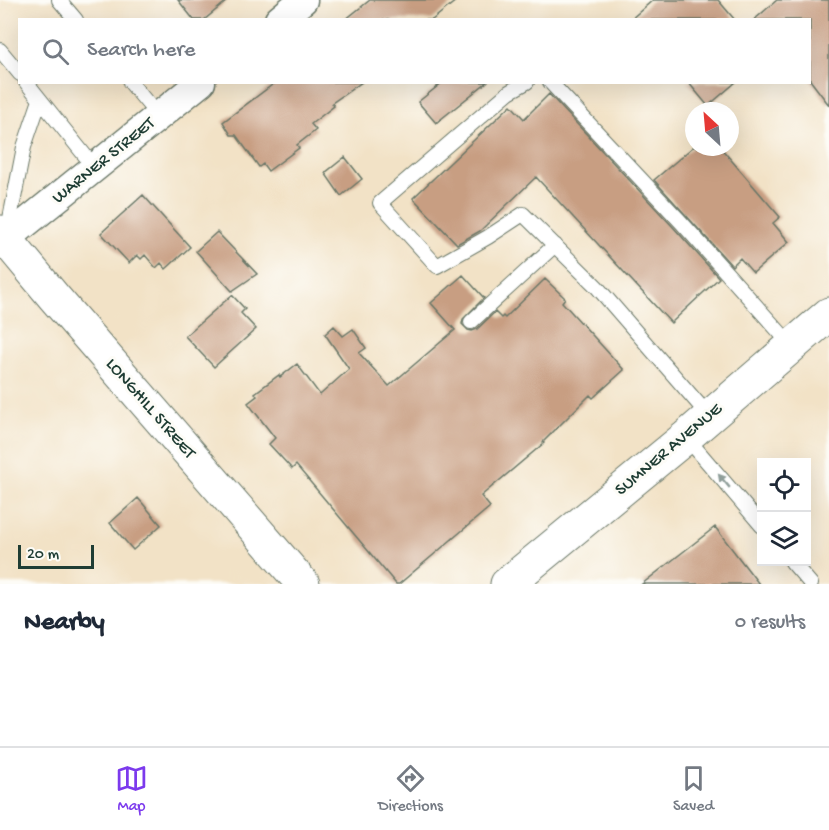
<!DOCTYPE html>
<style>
body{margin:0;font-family:"Gochi Hand",sans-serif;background:#f2f2f3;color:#1f2937}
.controls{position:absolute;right:18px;bottom:18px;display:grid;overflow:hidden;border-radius:0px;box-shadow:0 6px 24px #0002}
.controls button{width:54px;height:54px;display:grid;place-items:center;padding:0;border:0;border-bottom:2px solid #e0e1e3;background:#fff;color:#1f2937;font:30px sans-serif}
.compass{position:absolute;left:685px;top:102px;width:54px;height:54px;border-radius:50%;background:#fff;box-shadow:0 6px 24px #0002;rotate:334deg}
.scale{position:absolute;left:18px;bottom:15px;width:76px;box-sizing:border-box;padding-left:6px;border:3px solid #1f3d34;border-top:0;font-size:16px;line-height:21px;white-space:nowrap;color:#1f3d34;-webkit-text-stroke:4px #fdfcf7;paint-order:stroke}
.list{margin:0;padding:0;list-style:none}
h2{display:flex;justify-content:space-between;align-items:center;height:78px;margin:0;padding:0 24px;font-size:26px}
h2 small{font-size:20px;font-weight:400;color:#747a83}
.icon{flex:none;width:33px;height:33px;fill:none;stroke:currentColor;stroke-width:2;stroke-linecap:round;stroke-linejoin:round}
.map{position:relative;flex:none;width:829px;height:584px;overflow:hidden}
.search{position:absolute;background:#fff;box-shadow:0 6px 24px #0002;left:18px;right:18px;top:18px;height:66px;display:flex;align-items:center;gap:15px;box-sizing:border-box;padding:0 21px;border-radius:0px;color:#747a83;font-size:22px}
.sheet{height:162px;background:#fff}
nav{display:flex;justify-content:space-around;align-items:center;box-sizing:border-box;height:84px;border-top:2px solid #e0e1e3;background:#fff;font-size:16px;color:#747a83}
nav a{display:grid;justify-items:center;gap:3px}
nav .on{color:#7c3aed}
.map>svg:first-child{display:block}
.building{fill:#c89e82}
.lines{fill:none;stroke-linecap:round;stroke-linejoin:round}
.lane-casing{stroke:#697767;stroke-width:16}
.street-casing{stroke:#697767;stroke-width:31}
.secondary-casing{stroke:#697767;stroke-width:35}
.primary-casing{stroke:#697767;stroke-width:35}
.lane{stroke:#fff;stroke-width:14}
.street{stroke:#fff;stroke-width:28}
.secondary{stroke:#fff;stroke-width:33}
.primary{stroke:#fff;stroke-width:33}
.oneway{fill:#8f9e9a}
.labels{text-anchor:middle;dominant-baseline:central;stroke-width:6;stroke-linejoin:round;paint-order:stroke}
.street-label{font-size:18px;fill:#1f3d34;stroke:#fdfcf7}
</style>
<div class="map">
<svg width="829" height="584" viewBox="0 0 829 584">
<rect width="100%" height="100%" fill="#fdfcf7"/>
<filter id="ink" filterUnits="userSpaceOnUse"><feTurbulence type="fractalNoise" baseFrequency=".0167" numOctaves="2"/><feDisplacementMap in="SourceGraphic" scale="12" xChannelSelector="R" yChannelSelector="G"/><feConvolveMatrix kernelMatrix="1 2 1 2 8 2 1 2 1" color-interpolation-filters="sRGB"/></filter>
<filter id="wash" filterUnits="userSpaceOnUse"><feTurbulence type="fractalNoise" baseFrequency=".008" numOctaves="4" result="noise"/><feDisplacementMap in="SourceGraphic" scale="24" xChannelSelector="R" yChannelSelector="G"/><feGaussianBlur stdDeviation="1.35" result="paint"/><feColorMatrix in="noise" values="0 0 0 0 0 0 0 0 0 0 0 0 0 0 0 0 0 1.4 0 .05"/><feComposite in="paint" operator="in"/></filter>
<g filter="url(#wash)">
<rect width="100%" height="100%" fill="#f2e2c6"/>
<g id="blocks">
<path class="building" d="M178,0H228L204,20H194Z
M370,0H457L432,20H345Z
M653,0H718L735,20H630Z
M777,0H829V105L810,80V20H754Z
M276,82H362L332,103L334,106L311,124L316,130L297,145L299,148L268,171L263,164L259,167L236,135H231L223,122Z
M443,82H487L436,123L418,102Z
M688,82H736L708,106Z
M549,94L674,228L719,278L671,323L536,177L480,231L457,244L413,198L511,105L524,119Z
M693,147H720L780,217L773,223L789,242L753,273L740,258L732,266L654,180Z
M345,157L362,179L341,196L325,173Z
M143,195L190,247L166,269L161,263L156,268L145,255L141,259L137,255L129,263L101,233Z
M217,232L257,274L232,291L196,251Z
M463,275L484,298L463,319L462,324L468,330L472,331L477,329L495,312L501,318L503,316L505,318L545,279L565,298L562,302L624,370L593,398L590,395L543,442L544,443L481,496L490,507L399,584H396L296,465L292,469L269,444L275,438L248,403L257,396L255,393L279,375L280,377L297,364L320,395L349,369L325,334L334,326L343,336L353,329L366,348L359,353L389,386L455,330L431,303Z
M232,295L245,309L241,313L256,329L214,367L185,336Z
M138,498L161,525L133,550L110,523Z
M715,527L759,584H642Z"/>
</g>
</g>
<g filter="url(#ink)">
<use href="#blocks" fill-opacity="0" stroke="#697767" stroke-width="1.5"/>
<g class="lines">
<defs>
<path id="lane" d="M59,0L76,20
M0,50L20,74
M26,82L95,168
M130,82L159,117
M527,82L509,92L380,203L437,266L488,237L523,214L597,287L709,416
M550,82L681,222L792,346
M7,234L24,147L40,100
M471,322L555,245
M686,437L762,526
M792,562L811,584"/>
<path id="street" d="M279,20L303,0
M6,239L201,82"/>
<path id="secondary" d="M0,232L54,297L303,584"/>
<path id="primary" d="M507,584L686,437L829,314"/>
</defs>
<use href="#lane" class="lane-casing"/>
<use href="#street" class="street-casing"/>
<use href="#secondary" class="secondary-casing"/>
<use href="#primary" class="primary-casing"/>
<use href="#lane" class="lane"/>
<use href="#street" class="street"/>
<use href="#secondary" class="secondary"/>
<use href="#primary" class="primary"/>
</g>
<defs><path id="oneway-solid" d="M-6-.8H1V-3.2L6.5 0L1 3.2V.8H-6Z" transform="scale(1.5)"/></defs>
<use class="oneway" href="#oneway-solid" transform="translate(724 481) rotate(-130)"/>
</g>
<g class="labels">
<g class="street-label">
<text transform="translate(104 161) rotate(-39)">WARNER STREET</text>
<text transform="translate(150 409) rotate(49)">LONGHILL STREET</text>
<text transform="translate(669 450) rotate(-40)">SUMNER AVENUE</text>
</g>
</g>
</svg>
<div class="controls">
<button><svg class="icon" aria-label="locate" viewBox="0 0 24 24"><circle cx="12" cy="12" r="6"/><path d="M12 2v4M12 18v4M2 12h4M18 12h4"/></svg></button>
<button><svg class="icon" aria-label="layers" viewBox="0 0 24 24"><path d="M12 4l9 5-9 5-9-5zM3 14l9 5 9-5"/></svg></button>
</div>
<svg class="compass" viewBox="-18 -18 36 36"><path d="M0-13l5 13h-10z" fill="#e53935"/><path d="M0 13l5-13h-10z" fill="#747a83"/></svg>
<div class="scale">20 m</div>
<div class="search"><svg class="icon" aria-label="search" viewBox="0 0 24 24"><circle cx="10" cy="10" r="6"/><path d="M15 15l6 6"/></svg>Search here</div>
</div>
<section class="sheet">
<h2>Nearby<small>0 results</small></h2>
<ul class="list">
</ul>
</section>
<nav>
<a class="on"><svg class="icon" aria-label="map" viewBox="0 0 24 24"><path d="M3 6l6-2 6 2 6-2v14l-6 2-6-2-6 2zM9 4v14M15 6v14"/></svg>Map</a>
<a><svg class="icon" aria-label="directions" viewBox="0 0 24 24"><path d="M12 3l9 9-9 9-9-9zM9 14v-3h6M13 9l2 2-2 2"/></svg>Directions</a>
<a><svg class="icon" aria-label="saved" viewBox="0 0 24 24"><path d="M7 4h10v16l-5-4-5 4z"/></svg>Saved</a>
</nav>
